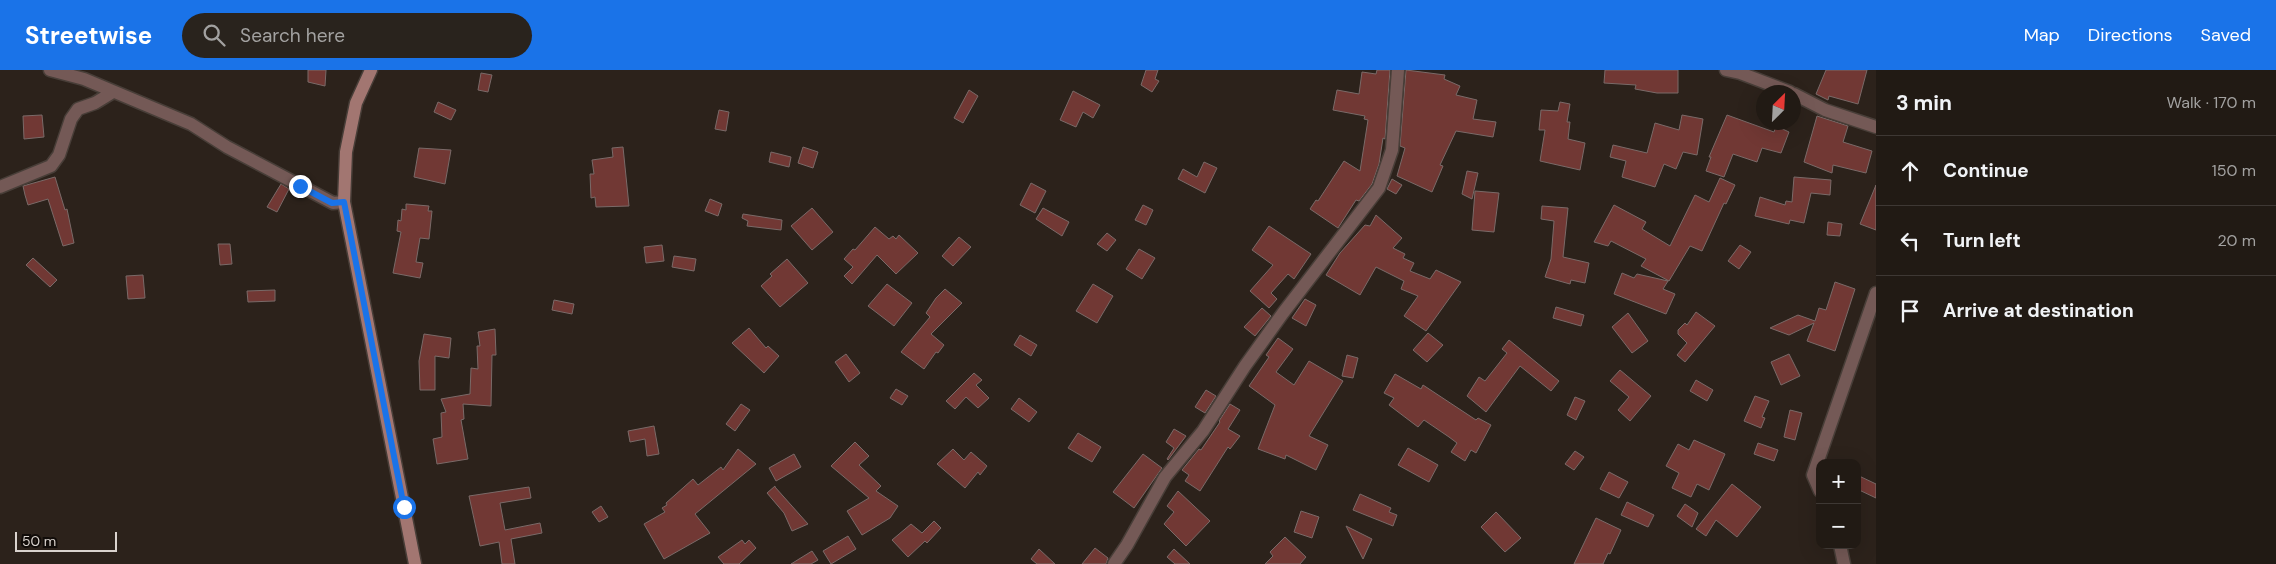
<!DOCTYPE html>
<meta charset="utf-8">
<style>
body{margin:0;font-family:"DM Sans",sans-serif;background:#29231d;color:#f1f3f6}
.controls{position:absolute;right:15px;bottom:15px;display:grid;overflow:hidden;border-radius:10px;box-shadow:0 5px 20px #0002}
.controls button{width:45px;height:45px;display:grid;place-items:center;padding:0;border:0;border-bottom:1px solid #3e3834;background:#211a14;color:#f1f3f6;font:25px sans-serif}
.compass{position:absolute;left:1756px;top:15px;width:45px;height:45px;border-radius:50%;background:#211a14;box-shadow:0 5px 20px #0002;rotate:24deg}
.scale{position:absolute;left:15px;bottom:12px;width:102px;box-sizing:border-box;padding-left:5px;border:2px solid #dad3ce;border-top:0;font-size:14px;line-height:18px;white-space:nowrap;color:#dad3ce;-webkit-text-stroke:4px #110c09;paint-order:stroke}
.stop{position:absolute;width:15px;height:15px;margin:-11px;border:4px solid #1a73e8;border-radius:50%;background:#fff}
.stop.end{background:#1a73e8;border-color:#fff;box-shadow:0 1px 5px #0008}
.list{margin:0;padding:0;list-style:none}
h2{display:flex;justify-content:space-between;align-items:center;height:65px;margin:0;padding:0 20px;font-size:21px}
h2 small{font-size:16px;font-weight:400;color:#a2a1a0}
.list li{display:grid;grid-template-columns:32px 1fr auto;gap:15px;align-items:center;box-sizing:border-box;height:70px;padding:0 20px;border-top:1px solid #3e3834}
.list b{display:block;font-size:19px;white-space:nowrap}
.list em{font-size:16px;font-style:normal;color:#a2a1a0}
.icon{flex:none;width:28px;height:28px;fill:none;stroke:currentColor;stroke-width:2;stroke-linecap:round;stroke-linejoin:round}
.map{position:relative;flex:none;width:1876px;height:494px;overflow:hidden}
header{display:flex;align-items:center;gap:30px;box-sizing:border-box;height:70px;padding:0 25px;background:#1a73e8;color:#fff}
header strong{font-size:24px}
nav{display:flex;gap:28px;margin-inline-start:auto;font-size:18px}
.search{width:350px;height:45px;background:#29231d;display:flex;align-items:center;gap:12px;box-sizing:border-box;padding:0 18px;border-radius:28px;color:#a2a1a0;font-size:19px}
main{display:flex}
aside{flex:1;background:#211a14}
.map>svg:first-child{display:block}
.building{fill:#713834;stroke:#7a6a68}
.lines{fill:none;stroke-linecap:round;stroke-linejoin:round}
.street-casing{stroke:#483e38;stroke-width:15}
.secondary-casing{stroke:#483e38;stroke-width:15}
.street{stroke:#745956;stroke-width:12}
.secondary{stroke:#a27671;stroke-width:12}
.route{stroke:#1a73e8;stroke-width:6}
</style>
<header>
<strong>Streetwise</strong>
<div class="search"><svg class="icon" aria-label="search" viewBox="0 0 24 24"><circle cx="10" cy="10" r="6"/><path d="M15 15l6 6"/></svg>Search here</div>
<nav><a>Map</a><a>Directions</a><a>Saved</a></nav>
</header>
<main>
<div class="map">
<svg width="1876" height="494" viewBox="0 0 1876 494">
<rect width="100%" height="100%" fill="#2c221b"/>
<path class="building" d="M308,0H326L325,16L308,12Z
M1146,0H1158L1155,9L1159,11L1152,22L1141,15Z
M1377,0H1390L1385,69L1383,68L1379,94L1372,114L1359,131L1356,130L1338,158L1310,139L1316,130L1318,131L1344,91L1360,101L1368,50L1364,49L1365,46L1333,40L1337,20L1359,24L1362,2L1376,4Z
M1406,0L1445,5L1444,9L1460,16L1456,25L1477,30L1473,49L1496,52L1493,67L1456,61L1440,95L1443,96L1432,122L1397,106L1405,78L1400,76Z
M1605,0H1678V23H1657L1635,19L1636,15L1604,13Z
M1826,0H1867L1858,34L1829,26L1828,30L1816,24Z
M481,3L492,5L488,22L478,20Z
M969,20L978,26L963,53L954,48Z
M1073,21L1100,35L1093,48L1083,42L1076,57L1060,50Z
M438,32L456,40L451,50L434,42Z
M1560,32L1570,34L1567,52H1570L1568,69L1585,73L1580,100L1540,91L1545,60H1539L1541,40L1558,41Z
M719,40L729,42L726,61L715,59Z
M42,45L44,67L24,69L23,46Z
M1682,45L1703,49L1697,85L1683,82L1676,99L1664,94L1655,117L1622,107L1626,91L1610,87L1613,75L1647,83L1655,53L1679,60Z
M1727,45L1774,62L1776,56L1789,62L1781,83L1762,78L1757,92L1733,84L1724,107L1706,101L1711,87H1709Z
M1817,46L1848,56L1843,72L1872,81L1866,103L1833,95L1832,103L1804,92Z
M623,77L629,136L596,137L595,127L591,128L590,104H594L592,90L613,87L612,78Z
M803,77L818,82L813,98L798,93Z
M419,78L451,80L445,114L414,107Z
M771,82L791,87L789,97L769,92Z
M1204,92L1217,98L1205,123L1178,109L1183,99L1197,107Z
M1467,101L1478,103L1472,129L1462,124Z
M55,107L65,140L67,139L74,173L63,176L48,129L28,135L25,125L23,116Z
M1794,107L1831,110L1830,125L1811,123L1804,153L1790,150L1789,154L1755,146L1760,127L1785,135L1786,131L1792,132Z
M1720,108L1735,115L1726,134L1724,133L1702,181L1690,176L1669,211L1641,196L1646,189L1611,171L1608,176L1594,172L1614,135L1646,152L1642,159L1670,176L1695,125L1709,132Z
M1392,109L1402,115L1396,124L1387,119Z
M1031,113L1046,121L1035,143L1020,135Z
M281,114L289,119L277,142L267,137Z
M1876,115V160L1860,154Z
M1475,121L1499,123L1494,162L1472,160Z
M710,129L722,134L718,146L705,141Z
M406,134L429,136L428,141H432L429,169L420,168L416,192L423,193L420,208L393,203L401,162L397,161L398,150L401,151L402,139L406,140Z
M1143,135L1153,140L1146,155L1135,150Z
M1542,136L1568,138L1563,187L1589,193L1585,213L1571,210L1570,214L1545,207L1551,189L1554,151L1541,149Z
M812,138L833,162L812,180L791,156Z
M1043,138L1069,152L1062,166L1036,149Z
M743,144L782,150L781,160L747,156L748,151L742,148Z
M1376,145L1402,168L1393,178L1405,184L1403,188L1414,193L1410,201L1430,209L1436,200L1461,212L1426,261L1404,246L1418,226L1401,219L1404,211L1376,197L1360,225L1326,205L1340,183L1365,155L1370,156Z
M1828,152L1842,154L1840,166L1827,165Z
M1269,156L1311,184L1294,209L1288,204L1271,223L1277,229L1269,238L1250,221L1273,195L1252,180Z
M875,157L889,169L893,166L896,169L899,165L918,183L896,204L877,185L852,214L844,206L853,197L844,189L853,179L855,180Z
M1107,163L1116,170L1107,181L1097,174Z
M959,167L971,177L953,196L942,186Z
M218,174H230L232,194L220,195Z
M662,175L664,191L646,193L644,177Z
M1740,175L1751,182L1739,199L1728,191Z
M1139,179L1155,188L1142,209L1126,199Z
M674,186L696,189L694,201L672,197Z
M33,188L57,210L50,217L26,195Z
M787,189L808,213L780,237L761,216L772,206L770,204Z
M1622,203L1634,208L1637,204L1668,211L1663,219L1675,224L1666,244L1614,224Z
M143,205L145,228L128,229L126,206Z
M1835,212L1855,219L1835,281L1807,271L1814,253L1789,265L1770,258L1798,245L1815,251L1819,238L1826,240Z
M887,214L912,233L894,256L868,236Z
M1093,214L1113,226L1097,253L1076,241Z
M945,219L962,233L931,264L944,275L938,283L936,282L924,299L901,282L930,247L926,243L936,228Z
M275,220V231L248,232L247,221Z
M1305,229L1316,235L1306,256L1292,248Z
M554,230L574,234L572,244L552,240Z
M1556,237L1584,245L1581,256L1553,248Z
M1262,238L1271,246L1255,266L1244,257Z
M1696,242L1715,256L1685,292L1677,285L1687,273L1678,264V260L1685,253L1687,255Z
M1628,243L1648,271L1632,283L1612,257Z
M749,258L766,278L768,276L779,286L764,303L732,273Z
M495,259L496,285H492L491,336L463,334L464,349L461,350L468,389L437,394L433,369L442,367L441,343L446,342L441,329L470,324L471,298L478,299L477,276H480L478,262Z
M1428,263L1443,275L1427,292L1413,280Z
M424,264L451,268L449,288L435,286V320H420L419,291Z
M1020,265L1037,275L1031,286L1014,275Z
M1278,268L1293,279L1276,302L1294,315L1309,291L1343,311L1309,366L1328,375L1316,400L1286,385L1285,389L1258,379L1275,335L1249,316L1269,287L1266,285Z
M1509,270L1559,311L1551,321L1520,296L1486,342L1467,326L1479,307L1485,311L1507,283L1502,279Z
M846,284L860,303L849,312L835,292Z
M1789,284L1800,306L1781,315L1771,292Z
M1347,285L1358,288L1353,308L1342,306Z
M1620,300L1651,326L1630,351L1618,340L1629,327L1610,311Z
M974,303L982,310L976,315L989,328L978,338L966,327L955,339L946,331Z
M1395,304L1421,319L1423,315L1476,350L1478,348L1491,355L1476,383L1471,380L1465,391L1451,382L1457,373L1449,367L1424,350L1418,357L1389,335L1394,328L1384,323Z
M1696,310L1713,320L1707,331L1690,321Z
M896,319L908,326L902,335L890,328Z
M1206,320L1216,326L1205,343L1195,337Z
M1755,326L1769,331L1762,347L1765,348L1761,358L1744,351Z
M1575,327L1585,331L1576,350L1567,345Z
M1019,328L1037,342L1029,352L1011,339Z
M741,334L750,340L735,361L726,354Z
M1230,334L1240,340L1228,359L1240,366L1230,379L1228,377L1200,421L1185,411L1189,405L1182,400L1199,379L1201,380L1220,352L1219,351Z
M1790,340L1802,343L1795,370L1784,367Z
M654,356L659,384L647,386L645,369L630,372L628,361Z
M1174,359L1186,366L1168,390L1167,389L1174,378L1166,372Z
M1078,363L1101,377L1092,392L1068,378Z
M1694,370L1725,384L1709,420L1697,414L1691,427L1672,418L1679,403L1666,396L1678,374L1689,380Z
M855,372L869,386L859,395L881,416L876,421L898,436L890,448L862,465L847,441L869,428L831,396Z
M1758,373L1778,380L1774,391L1754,384Z
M1408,378L1438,395L1429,412L1398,395Z
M738,379L756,394L695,444L710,463L664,489L644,454L665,442L662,438L667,435L666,433L693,409L698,415L721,397L723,400Z
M953,379L964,390L971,382L987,396L980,405L978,402L965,418L937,394Z
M1575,381L1584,387L1574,400L1565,394Z
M794,384L801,397L776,411L769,398Z
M1143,384L1162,398L1134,438L1113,422Z
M1609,402L1628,412L1619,428L1600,419Z
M1857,405L1876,414V428L1857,419Z
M1732,414L1761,437L1737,467L1716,450L1706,466L1696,459Z
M775,416V417L808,454L792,461L784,443L767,423Z
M529,417L531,428L500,433L505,460L540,453L542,463L511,469L515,494H502L499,472L480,476L469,426Z
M1178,421L1210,451L1186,476L1164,454L1174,442L1167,436Z
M1360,424L1391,438L1389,442L1397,445L1393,456L1353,440Z
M1627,432L1654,445L1648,457L1621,445Z
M1685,434L1698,443L1692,457L1677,446Z
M601,436L608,447L599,452L592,442Z
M1301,441L1319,447L1312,468L1294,462Z
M1496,442L1521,468L1505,482L1481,457Z
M1596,448L1621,460L1610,484L1608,483L1603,494H1574Z
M934,451L941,458L927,473L925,471L908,487L892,470L911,454L922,463Z
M1346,456L1372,469L1363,489Z
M848,466L856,479L831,494L823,481Z
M1285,467L1306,487L1300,494H1265L1273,486L1270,482Z
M742,470L745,474L749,470L756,478L739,494H724L718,487Z
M1095,478L1108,488L1106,494H1082Z
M1039,479L1055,494H1037L1031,489Z
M1174,479L1190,494H1175L1167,487Z
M812,481L818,490L811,494H791Z"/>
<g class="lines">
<defs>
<path id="street" d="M50,0L84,9L191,54L227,77L333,133L344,132
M1726,0L1740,3L1790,22
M1794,24L1825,40L1876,57
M0,117L51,96L59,85L71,49L78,39L95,33L113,22
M1820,421L1813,405L1876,223
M1840,475L1844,494
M1114,494L1127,475L1165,407L1203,361L1245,296L1283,243L1379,118L1392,80L1398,0"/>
<path id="secondary" d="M371,0L356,33L346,82L344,132L415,494"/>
</defs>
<use href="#street" class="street-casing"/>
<use href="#secondary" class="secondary-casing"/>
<use href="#street" class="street"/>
<use href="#secondary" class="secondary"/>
</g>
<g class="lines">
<path class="route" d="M300,116L332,133L344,132L404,437"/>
</g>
</svg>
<div class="controls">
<button>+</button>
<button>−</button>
</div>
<svg class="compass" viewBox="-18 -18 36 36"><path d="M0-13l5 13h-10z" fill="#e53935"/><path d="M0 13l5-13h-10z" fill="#a2a1a0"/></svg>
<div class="scale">50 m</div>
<div class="stop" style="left:404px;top:437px"></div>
<div class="stop end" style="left:300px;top:116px"></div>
</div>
<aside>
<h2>3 min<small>Walk · 170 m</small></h2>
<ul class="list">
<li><svg class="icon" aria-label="ahead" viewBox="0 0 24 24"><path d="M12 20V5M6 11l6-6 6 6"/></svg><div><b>Continue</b></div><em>150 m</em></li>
<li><svg class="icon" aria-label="left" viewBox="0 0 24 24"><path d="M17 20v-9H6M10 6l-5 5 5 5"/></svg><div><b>Turn left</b></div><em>20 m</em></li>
<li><svg class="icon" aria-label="arrive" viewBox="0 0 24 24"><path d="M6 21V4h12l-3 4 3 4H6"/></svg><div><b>Arrive at destination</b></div></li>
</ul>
</aside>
</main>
